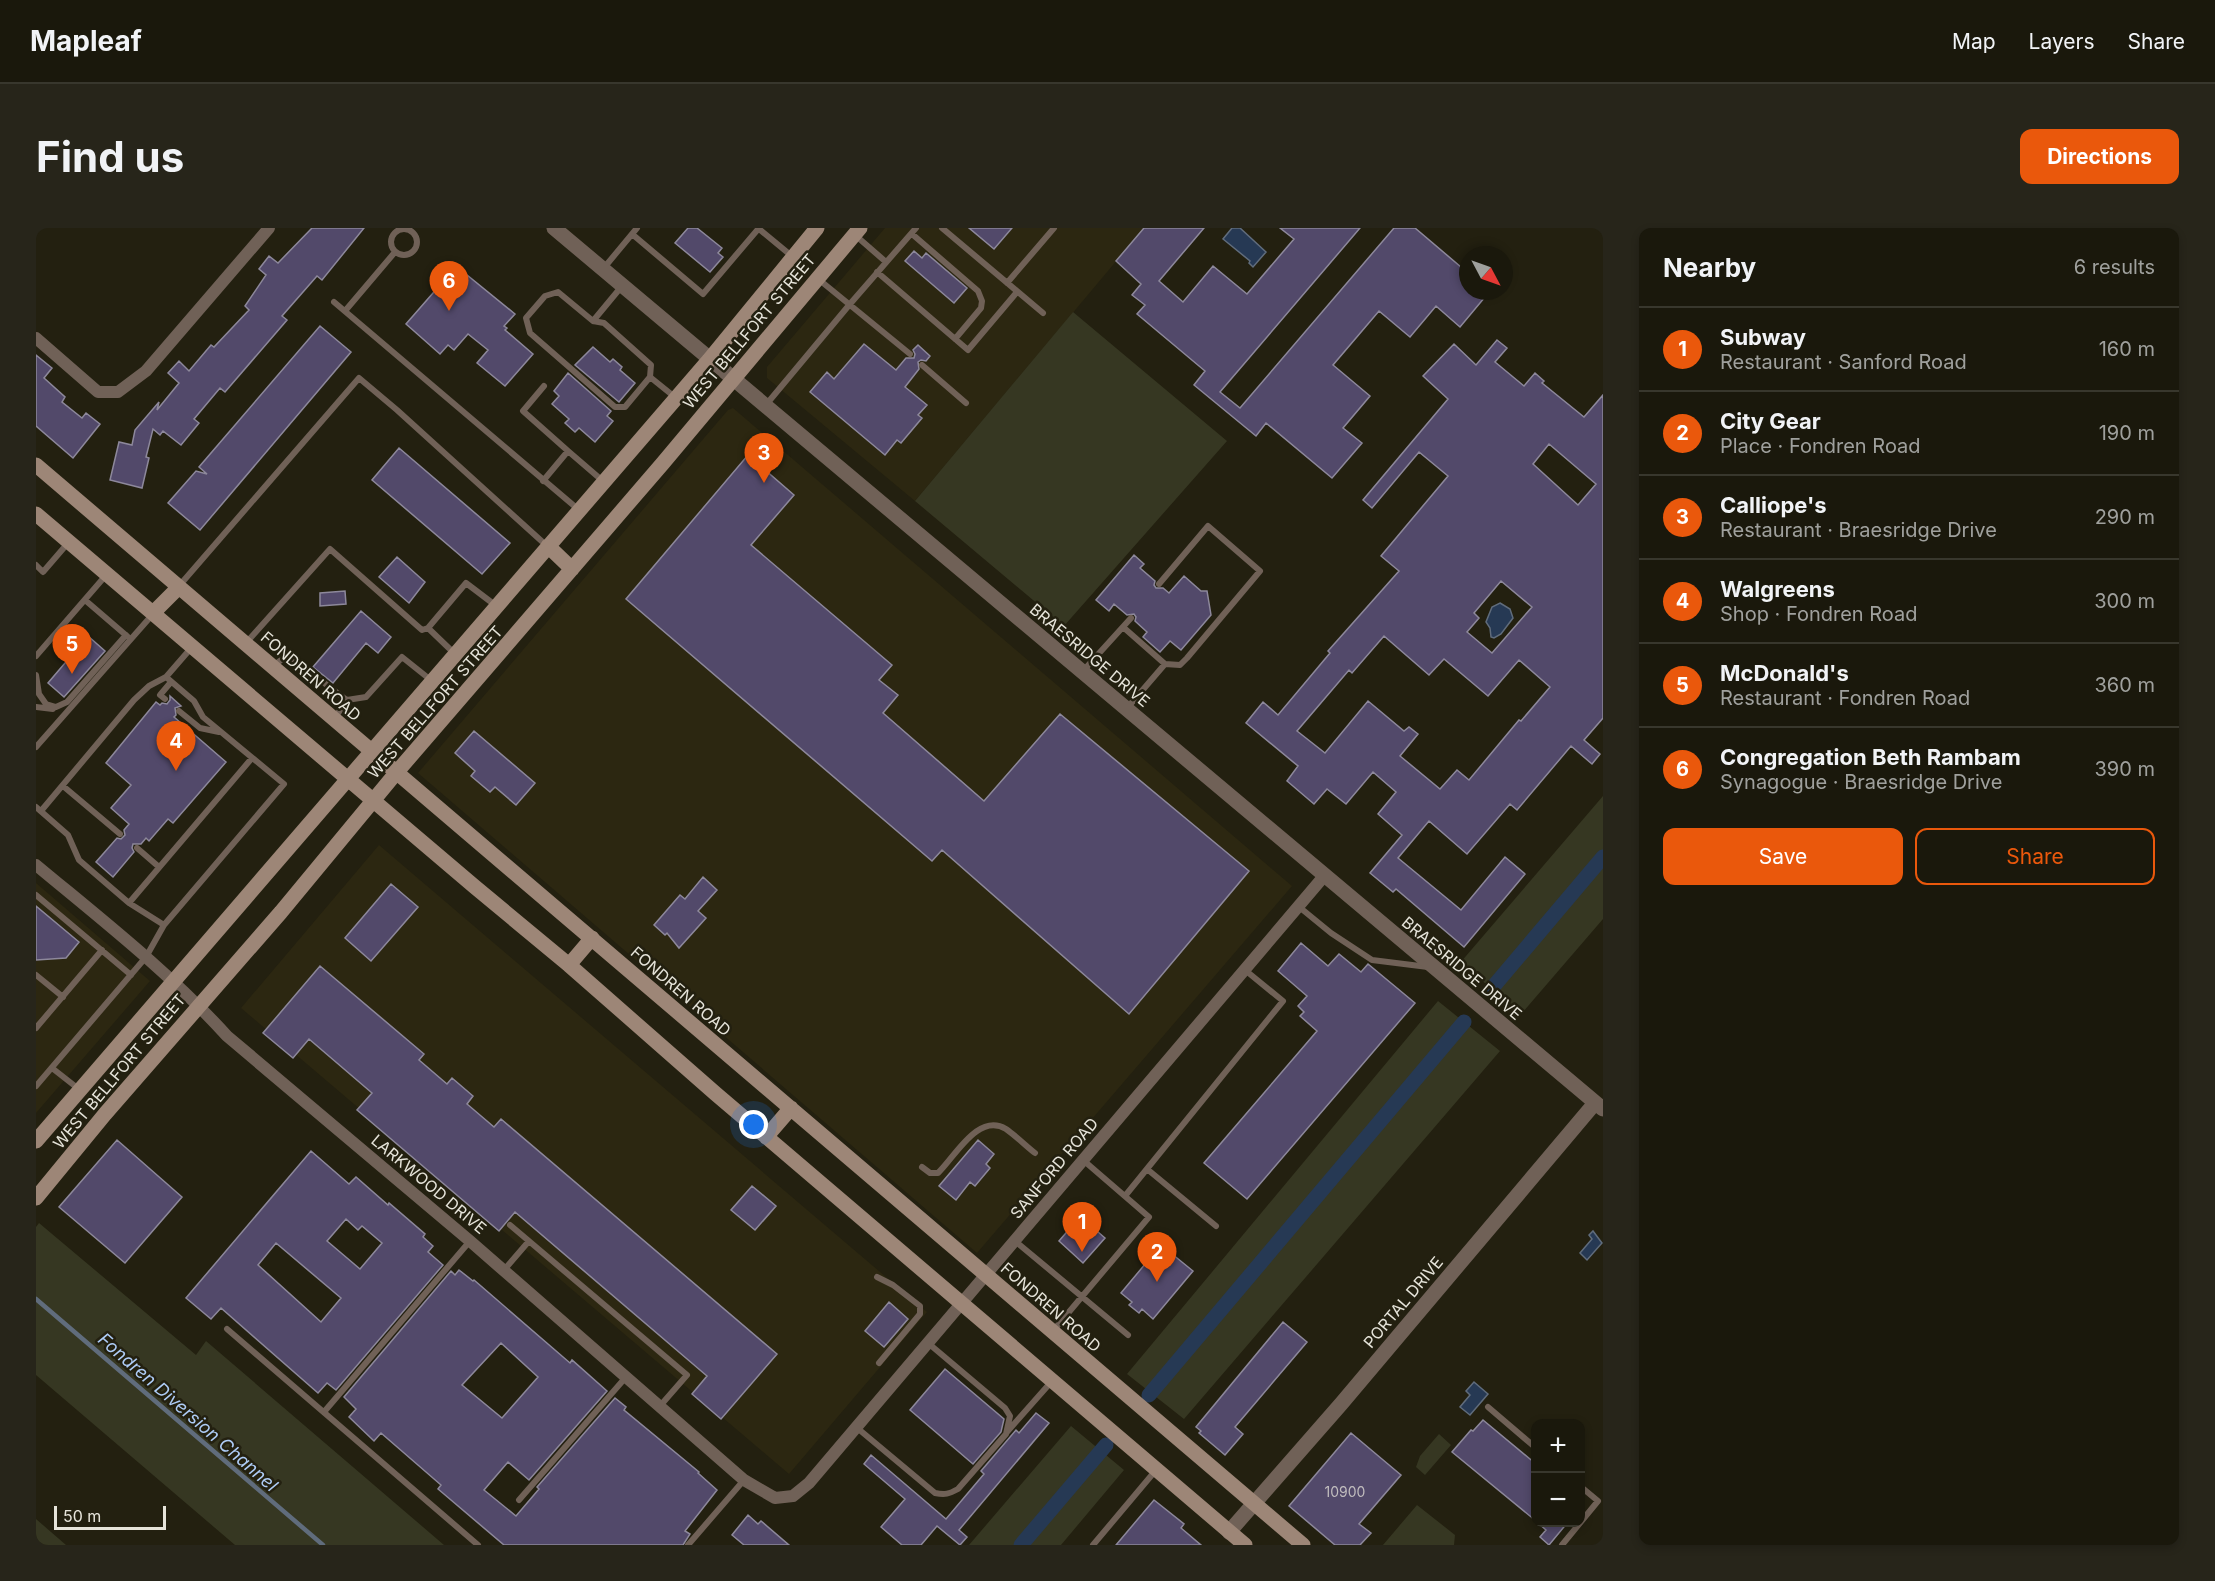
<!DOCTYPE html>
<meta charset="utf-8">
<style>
body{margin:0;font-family:Inter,sans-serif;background:#27251a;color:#f1f3f6}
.controls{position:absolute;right:18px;bottom:18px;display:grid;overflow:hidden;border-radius:12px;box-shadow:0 3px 9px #0003}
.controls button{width:54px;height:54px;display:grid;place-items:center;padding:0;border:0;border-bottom:2px solid #38372d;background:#1a180c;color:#f1f3f6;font:30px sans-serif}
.compass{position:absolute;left:1423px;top:18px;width:54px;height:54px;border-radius:50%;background:#1a180c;box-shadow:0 3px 9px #0003;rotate:131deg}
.scale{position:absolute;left:18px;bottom:15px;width:112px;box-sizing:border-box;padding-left:6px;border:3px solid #e6e4da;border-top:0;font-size:16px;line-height:21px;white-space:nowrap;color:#e6e4da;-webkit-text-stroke:4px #232010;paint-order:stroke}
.you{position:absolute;left:718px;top:897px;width:21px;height:21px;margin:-15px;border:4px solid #fff;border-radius:50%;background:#1a73e8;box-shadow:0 0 0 9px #1a73e833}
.badge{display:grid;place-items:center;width:39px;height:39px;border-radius:50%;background:#ea580c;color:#fff;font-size:20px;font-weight:700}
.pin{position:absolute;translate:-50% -50px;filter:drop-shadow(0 2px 3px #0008)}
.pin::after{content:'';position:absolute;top:32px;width:21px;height:18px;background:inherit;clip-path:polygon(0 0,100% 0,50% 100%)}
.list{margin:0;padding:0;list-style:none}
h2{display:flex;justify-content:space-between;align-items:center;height:78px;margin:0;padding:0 24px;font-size:26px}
h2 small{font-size:20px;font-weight:400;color:#9fa09d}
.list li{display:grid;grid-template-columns:39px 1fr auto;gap:18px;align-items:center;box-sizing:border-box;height:84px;padding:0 24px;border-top:2px solid #38372d}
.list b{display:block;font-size:22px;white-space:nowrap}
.list p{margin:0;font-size:20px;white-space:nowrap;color:#9fa09d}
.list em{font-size:20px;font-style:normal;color:#9fa09d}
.actions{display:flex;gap:12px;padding:18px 24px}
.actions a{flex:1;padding:14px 0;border:2px solid #ea580c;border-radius:12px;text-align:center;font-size:21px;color:#ea580c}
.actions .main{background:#ea580c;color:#fff}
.map{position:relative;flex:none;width:1567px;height:1317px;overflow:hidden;border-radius:12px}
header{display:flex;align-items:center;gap:36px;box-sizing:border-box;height:84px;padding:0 30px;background:#1a180c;border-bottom:2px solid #38372d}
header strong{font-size:28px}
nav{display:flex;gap:33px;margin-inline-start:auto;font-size:21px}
.intro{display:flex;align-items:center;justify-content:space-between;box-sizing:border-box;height:144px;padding:0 36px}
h1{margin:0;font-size:42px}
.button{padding:15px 27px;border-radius:12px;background:#ea580c;color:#fff;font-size:21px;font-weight:700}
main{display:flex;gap:36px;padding:0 36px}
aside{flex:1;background:#1a180c;border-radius:12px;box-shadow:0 3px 9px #0003}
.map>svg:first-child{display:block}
.built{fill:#2c2711}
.green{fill:#363722}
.water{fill:#263954;stroke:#606c7c;stroke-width:1.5}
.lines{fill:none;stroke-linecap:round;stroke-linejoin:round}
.stream{stroke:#606c7c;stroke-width:4.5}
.canal{stroke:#263954;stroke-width:15}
.building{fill:#52496a;stroke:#8d889b;stroke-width:1.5;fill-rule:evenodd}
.service{stroke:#706157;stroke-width:6}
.minor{stroke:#706157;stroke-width:12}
.tertiary{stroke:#706157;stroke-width:15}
.secondary{stroke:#9d8677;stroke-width:15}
.labels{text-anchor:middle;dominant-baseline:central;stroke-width:5;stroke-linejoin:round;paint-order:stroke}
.number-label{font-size:14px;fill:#c1bdbe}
.street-label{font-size:16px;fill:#e6e4da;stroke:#232010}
.water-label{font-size:18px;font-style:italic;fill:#aeccf6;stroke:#232010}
</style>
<header>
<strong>Mapleaf</strong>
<nav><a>Map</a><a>Layers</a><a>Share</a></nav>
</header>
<div class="intro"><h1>Find us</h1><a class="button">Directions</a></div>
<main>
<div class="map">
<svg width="1567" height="1317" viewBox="0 0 1567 1317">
<rect width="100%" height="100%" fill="#232010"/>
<path class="built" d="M849,0H1108L879,273L731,150V139Z
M697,180L1256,658L941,1025L382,545L692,182Z
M343,617L891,1084L753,1246L205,780Z
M0,655L114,753L0,885Z"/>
<path class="green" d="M1037,84L1191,213L1028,398L879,273Z
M1567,568V691L1486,785L1424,735Z
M1402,773L1464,823L1148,1191L1091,1146Z
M3,995L160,1127L170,1113L408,1317H199L0,1147V999Z
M1035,1198L1088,1242L1025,1317H933Z
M1403,1206L1415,1217L1389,1247L1380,1239L1384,1228Z
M1381,1277L1419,1307L1418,1317H1347Z
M0,1291L30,1317H0Z"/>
<path class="water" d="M1196,0H1204L1230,24L1217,39L1213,35L1214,33L1187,11Z
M1464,375L1474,381L1477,390L1465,406L1458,410L1455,409L1454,400L1450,394L1456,379Z
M1557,1003L1566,1015L1551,1032L1544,1025L1556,1011L1553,1007Z
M1438,1154L1452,1166L1434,1187L1424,1179L1434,1167L1430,1163Z"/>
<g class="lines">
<path class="stream" d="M0,1071L287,1317"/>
<path class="canal" d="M1457,759L1567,629
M1113,1167L1428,794
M985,1317L1070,1217"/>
</g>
<path class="building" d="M276,0H328L286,52L281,48L246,88L251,92L189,164L184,160L158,191L163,195L145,217L127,203L124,207L117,201L110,229L113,230L106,260L74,252L83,214L96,217L99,202L123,174L121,182L143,155L132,145L143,133L153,143L175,117L178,119L213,82L209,78L230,47L223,41L233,28L242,35Z
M652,0H661L686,20L682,25L687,29L674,44L639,15Z
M933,0H976L958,21Z
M1108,0H1168L1123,53L1147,74L1177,38L1211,66L1258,11L1244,0H1324L1184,164L1204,180L1358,0H1379L1432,45V63H1454L1424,99L1400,78L1374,109L1343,83L1297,137L1334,168L1307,200L1326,215L1296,250L1230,195L1220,208L1158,157L1169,143L1101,86L1109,77L1096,67L1105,56L1080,33Z
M878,23L886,30L890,25L931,60L918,75L869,33Z
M420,38L479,86L468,98L471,100L469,102L497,126L469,158L441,135L452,122L432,106L418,122L412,117L404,126L370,96L404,57L401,54L410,42L413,39L417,42Z
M284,98L315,124L164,302L132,275L160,243L171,246L163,239Z
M1461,112L1471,120L1459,134L1488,158L1499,145L1508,153L1506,155L1548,189L1567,167V490L1548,512L1564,526L1556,536L1535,518L1481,582L1474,576L1431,626L1393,593L1362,630L1425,682L1469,629L1489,646L1428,719L1360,661L1357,664L1334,645L1366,607L1342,586L1360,564L1337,544L1310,576L1291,561L1278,576L1251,553L1262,538L1210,495L1227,474L1242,487L1294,425L1292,423L1363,343L1345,328L1412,248L1383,224L1336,280L1327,272L1412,171L1387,148L1418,116L1440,137ZM1513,216L1560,256L1542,277L1497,236ZM1465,353L1496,379L1456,425L1431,404L1443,390L1438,385ZM1348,408L1393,447L1408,431L1452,468L1483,432L1514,459L1485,493L1483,492L1433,552L1421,542L1404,561L1364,528L1382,506L1373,499L1368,503L1332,473L1289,525L1261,503L1313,442L1316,445Z
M828,116L860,142L870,130H878L879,126L877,122L882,117L894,128L890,133L885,132L882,134L883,141L869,159L891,177L882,187L886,190L865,215L861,212L849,227L774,164L791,144L798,151Z
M557,119L574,134L577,131L586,139L584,142L599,155L583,174L539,137Z
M0,127L16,140L8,150L29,169L26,174L46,190L50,185L64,196L37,230L0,198Z
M532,145L575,183L571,188L577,193L559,214L543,200L539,204L529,195L533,191L516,176L523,168L518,163Z
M363,220L474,315L446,346L336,252Z
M712,227L758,267L715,317L856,437L843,452L862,467L847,485L948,573L1024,486L1213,643L1093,786L906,622L896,633L590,371Z
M1098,327L1108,336L1104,340L1119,353L1118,357L1120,360H1127L1133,365L1148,348L1165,363H1171L1175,387L1145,422L1134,413L1124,424L1107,409L1111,404L1099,393L1100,389L1098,386L1091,387L1078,376L1073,383L1060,372Z
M361,329L389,354L373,375L343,349Z
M309,363L310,376L284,378V365Z
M325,383L355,409L342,425L330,415L297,455L277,439Z
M52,408L69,423L28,469L12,455Z
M134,468L145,478L139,480L140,487L138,489L190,534L137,595L132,591L113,613L110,610L105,616H97L96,620L98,624L77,649L60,634L81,610L85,611L89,607L88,602L93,596L75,580L95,557L70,535L120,474L124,477L126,475L131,476L134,472Z
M438,503L499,555L480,577L459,559L454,564L435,548L439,543L419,525Z
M667,649L681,662L662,683L670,690L643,720L631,705L629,707L618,697L644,667L649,671Z
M355,656L382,679L335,733L309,710Z
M0,678L43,714L30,730L0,732Z
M1265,715L1292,738L1303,726L1325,744L1332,736L1379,775L1211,971L1168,935L1281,803L1264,788L1268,784L1262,778L1271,768L1242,743Z
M284,738L388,826L383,832L411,856L416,850L437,868L431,876L458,899L465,891L741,1126L685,1191L656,1166L671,1148L479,984L463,1003L321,882L336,865L273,811L257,830L227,805Z
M81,912L146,969L89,1035L23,979Z
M942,912L958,926L950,936L954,940L939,958L934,954L920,972L903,958Z
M275,923L313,956L320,949L352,977L353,975L389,1006L387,1009L397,1018L392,1024L407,1037L300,1162L291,1155L282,1165L185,1080L175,1091L150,1070ZM310,991L322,1002L326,998L346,1015L324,1041L291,1013ZM240,1015L305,1070L285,1094L222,1037Z
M716,958L740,978L719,1002L695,982Z
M1054,997L1069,1010L1047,1035L1023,1013L1036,998Z
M1125,1017L1157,1043L1117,1091L1106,1081L1103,1085L1093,1077L1096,1074L1085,1065Z
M423,1042L437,1053L438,1052L534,1135L536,1132L571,1163L493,1252L472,1234L448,1262L480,1288L503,1261L501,1259L579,1170L590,1179L588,1182L663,1244L662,1245L681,1262L649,1303L654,1306L647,1317H468L402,1261L405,1257L345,1205L338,1213L313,1189L320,1181L308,1169L415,1043L419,1047ZM465,1115L502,1149L466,1190L426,1157Z
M853,1074L872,1091L848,1119L829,1103Z
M1247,1094L1271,1114L1199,1199L1207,1206L1189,1227L1163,1205L1165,1203L1160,1199Z
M909,1141L968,1191L965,1204L937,1236L874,1182Z
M1000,1185L1013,1195L923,1302L931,1309L924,1317L901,1298L885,1317H866L845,1299L869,1271L828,1236L835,1227L910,1291L948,1246L945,1243L980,1202L983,1205Z
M1447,1192L1500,1236V1293L1416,1224L1435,1202L1437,1203Z
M1315,1205L1365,1247L1323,1296L1335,1305L1324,1317H1299L1253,1278Z
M1118,1272L1148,1296L1145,1300L1165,1317H1080Z
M712,1287L722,1296L725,1293L753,1317H708L696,1307Z
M1501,1294H1532L1513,1317L1504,1309L1510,1302Z"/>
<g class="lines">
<path class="service" d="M906,0L1007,85
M723,1L757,29
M355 14a13 13 0 1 1 26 0a13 13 0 1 1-26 0Z
M596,6L667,66L723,0
M876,6L942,63L946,73L945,80L919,111
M819,7L850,34
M567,41L601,0
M841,44L932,122L981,64
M781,50L874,126
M971,55L1018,0
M298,74L543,282
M309,83L359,24
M557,93L586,58
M886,137L930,175
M614,149L589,179H579L494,105L490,90L509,68L522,64L557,93L568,95L615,137L614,149L640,170
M508,158L487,183L532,223
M729,178L814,76L880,0
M507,253L532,223L568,254
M0,337L7,344L32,315
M143,358L323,150L361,182L511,318
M49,372L92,409
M1087,399L1129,436
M210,415L294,321L386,402L392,400
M419,426L392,400L430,355L459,377
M0,428L71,346
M237,439C242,434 245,430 253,431C261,432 300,465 311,472L330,469L366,429L396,453
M1047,443L1095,390
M0,447L3,466L10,476L20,479L31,474L90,407
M129,471L124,467L135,454
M0,479L17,481
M1092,479L1129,436L1144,437L1151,430L1224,343L1172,298L1123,356
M143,483L164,500L183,504
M298,491L311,472
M0,519L117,386
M27,558L84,606
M0,579L32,607L43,632L93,675L128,697
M5,583L98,472L113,458L130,449L156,419
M101,620L123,639
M0,667L95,747
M93,675L216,530
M1262,678L1295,705L1336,732L1392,739
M0,747L27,769
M0,800L66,722
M16,840L44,862
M0,858L110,729L128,697L248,556L167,489L158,473L130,449
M886,939L894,945H902C919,929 942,884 970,901C980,908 990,918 999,925
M1111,941L1180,998
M1089,968L1247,773L1209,742
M474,997L651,1147L624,1178
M979,1013L1092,1107
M468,1042L493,1013
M841,1049L857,1057L884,1078V1086L843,1135
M191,1101L442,1317
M1017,1103L1113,989L1047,932
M1452,1179L1500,1220
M288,1184L434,1013
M820,1199L899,1265C909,1267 913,1266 922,1261L970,1206L974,1188L969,1180L892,1115
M971,1204L1016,1153
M483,1272L590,1149
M652,1317L708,1252
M1057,1317L1120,1242
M1526,1317L1562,1273L1544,1258"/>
<path class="minor" d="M0,110L62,164H82L110,143L233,0
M0,637C66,692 133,744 191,808L434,1013L708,1252L739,1270L757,1268L773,1255L1289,647"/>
<path class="tertiary" d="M518,0L1567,881
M1193,1304L1305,1176L1559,875"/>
<path class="secondary" d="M0,237L1267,1317
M0,286L439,659L533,737L680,866L1209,1317
M512,318L536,341
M117,385L143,359
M533,737L556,710
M730,909L755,880
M0,913L673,132L781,0
M0,970L69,886L245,684L360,545L627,235L824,0"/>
</g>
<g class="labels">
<g class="number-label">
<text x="1309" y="1263">10900</text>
</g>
<g class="street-label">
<text transform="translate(713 103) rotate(-50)">WEST BELLFORT STREET</text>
<text transform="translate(1054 427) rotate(40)">BRAESRIDGE DRIVE</text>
<text transform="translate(275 448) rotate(41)">FONDREN ROAD</text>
<text transform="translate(399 474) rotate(-49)">WEST BELLFORT STREET</text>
<text transform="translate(1426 740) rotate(40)">BRAESRIDGE DRIVE</text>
<text transform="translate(645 763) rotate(41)">FONDREN ROAD</text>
<text transform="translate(83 843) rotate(-50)">WEST BELLFORT STREET</text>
<text transform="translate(1018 940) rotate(-50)">SANFORD ROAD</text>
<text transform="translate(393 956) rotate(40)">LARKWOOD DRIVE</text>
<text transform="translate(1367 1074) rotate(-50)">PORTAL DRIVE</text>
<text transform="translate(1015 1079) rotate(41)">FONDREN ROAD</text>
</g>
<g class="water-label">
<text transform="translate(152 1184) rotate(41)">Fondren Diversion Channel</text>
</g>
</g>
</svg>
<div class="controls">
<button>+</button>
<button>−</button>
</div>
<svg class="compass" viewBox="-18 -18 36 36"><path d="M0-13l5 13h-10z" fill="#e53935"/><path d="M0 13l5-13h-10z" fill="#9fa09d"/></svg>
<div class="scale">50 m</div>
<div class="you"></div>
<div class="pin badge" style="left:1046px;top:1024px">1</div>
<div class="pin badge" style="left:1121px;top:1054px">2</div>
<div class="pin badge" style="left:728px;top:255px">3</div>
<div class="pin badge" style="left:140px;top:543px">4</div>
<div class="pin badge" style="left:36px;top:446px">5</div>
<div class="pin badge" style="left:413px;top:83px">6</div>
</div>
<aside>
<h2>Nearby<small>6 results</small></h2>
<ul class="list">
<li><span class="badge">1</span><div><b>Subway</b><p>Restaurant · Sanford Road</p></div><em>160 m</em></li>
<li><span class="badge">2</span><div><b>City Gear</b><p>Place · Fondren Road</p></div><em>190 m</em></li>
<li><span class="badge">3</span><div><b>Calliope's</b><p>Restaurant · Braesridge Drive</p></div><em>290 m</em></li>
<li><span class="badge">4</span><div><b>Walgreens</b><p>Shop · Fondren Road</p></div><em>300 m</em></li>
<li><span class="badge">5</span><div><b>McDonald's</b><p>Restaurant · Fondren Road</p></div><em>360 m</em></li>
<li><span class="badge">6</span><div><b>Congregation Beth Rambam</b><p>Synagogue · Braesridge Drive</p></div><em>390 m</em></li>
</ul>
<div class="actions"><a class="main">Save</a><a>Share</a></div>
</aside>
</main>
